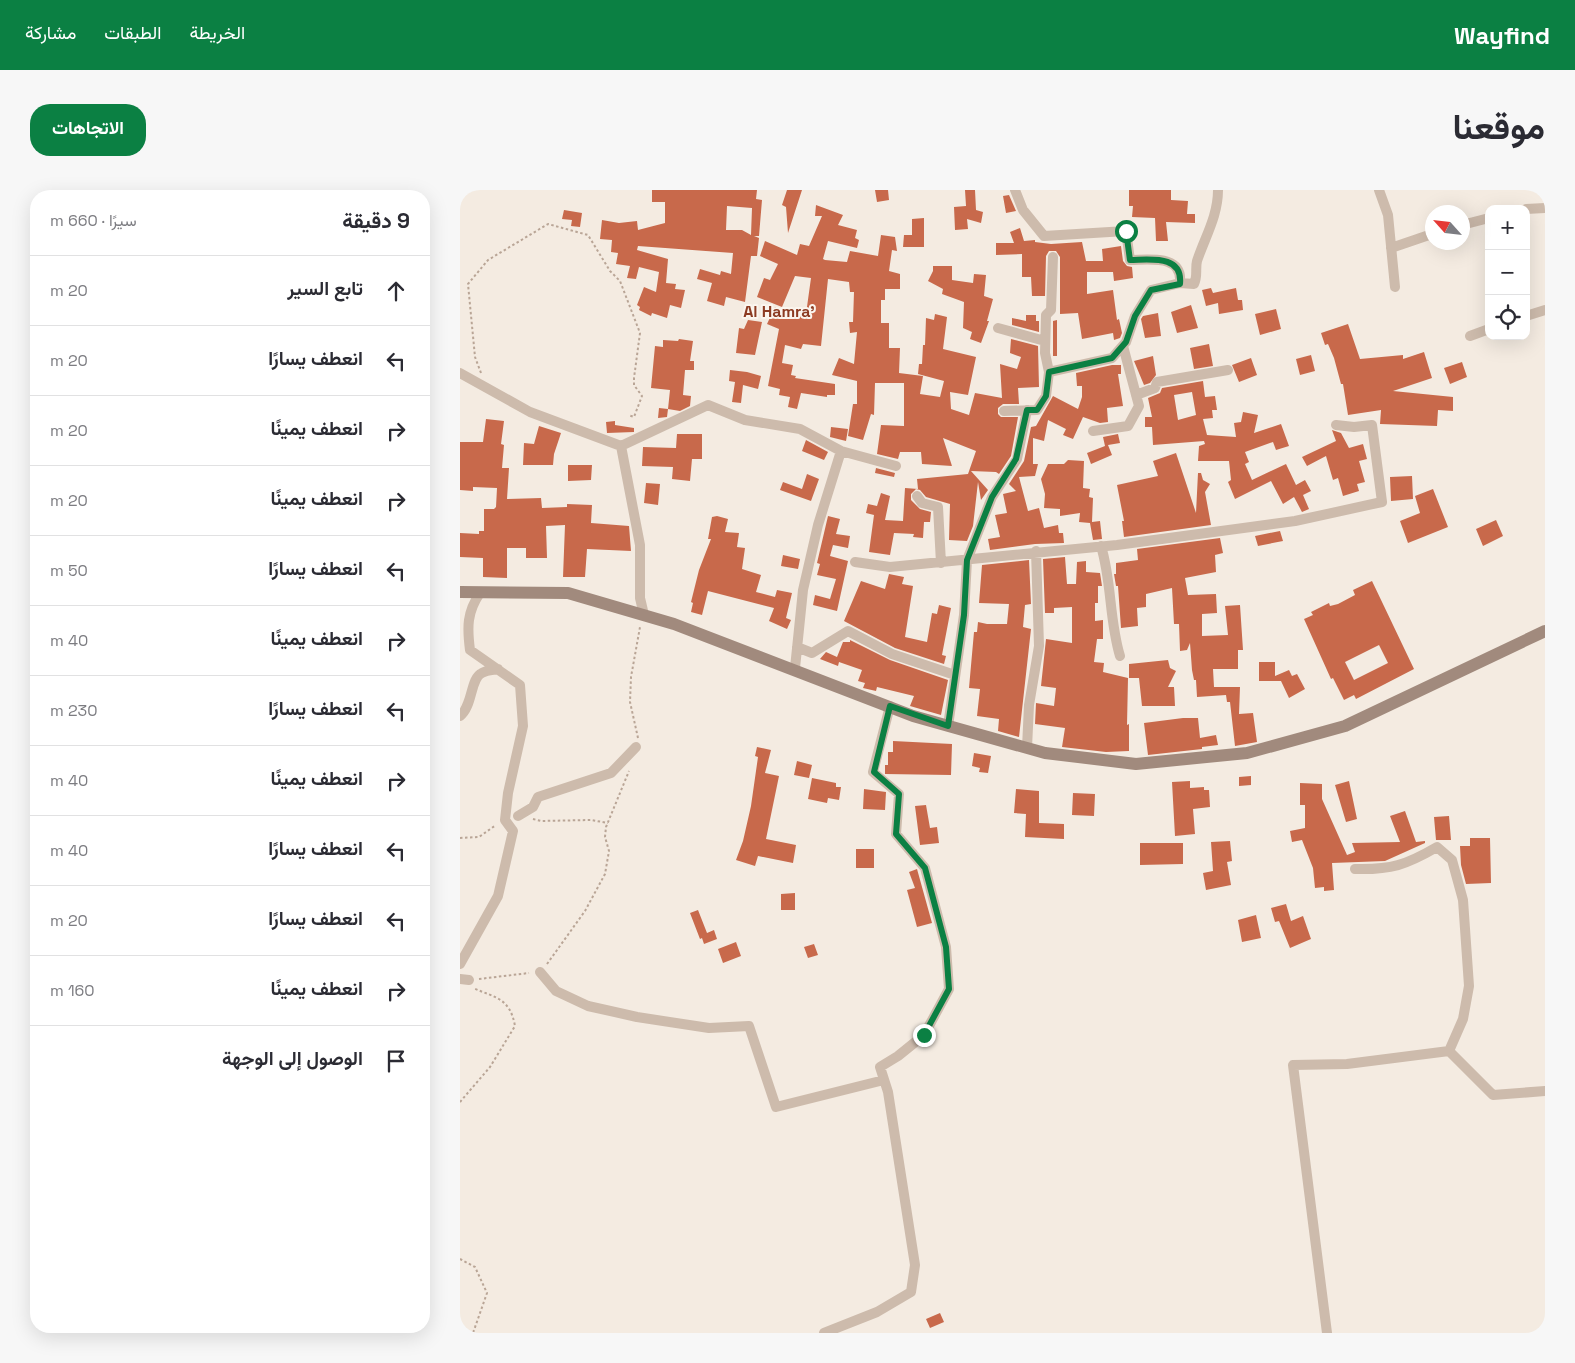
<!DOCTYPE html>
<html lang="ar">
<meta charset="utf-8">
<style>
body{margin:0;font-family:"Space Grotesk",Vazirmatn,sans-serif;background:#f7f7f7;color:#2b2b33;direction:rtl}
.controls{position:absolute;right:15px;top:15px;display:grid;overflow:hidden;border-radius:10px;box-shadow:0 5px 20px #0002}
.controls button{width:45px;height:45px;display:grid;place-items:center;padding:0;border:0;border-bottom:1px solid #e1e1e2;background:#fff;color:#2b2b33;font:25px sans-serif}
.compass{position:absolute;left:965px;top:15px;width:45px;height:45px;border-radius:50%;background:#fff;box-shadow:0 5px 20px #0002;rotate:297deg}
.stop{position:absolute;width:15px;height:15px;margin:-11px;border:4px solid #0b8043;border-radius:50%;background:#fff}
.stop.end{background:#0b8043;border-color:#fff;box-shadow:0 1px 5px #0008}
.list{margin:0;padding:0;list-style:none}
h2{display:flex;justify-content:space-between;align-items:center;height:65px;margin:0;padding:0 20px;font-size:21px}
h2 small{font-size:16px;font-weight:400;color:#7c7c81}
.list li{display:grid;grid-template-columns:32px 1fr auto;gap:15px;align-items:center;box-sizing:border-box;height:70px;padding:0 20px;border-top:1px solid #e1e1e2}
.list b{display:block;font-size:19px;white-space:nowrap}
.list em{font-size:16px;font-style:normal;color:#7c7c81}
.icon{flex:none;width:28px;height:28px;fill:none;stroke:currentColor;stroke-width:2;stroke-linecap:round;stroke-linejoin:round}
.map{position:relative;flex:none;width:1085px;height:1143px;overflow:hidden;direction:ltr;border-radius:20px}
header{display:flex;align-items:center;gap:30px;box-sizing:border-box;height:70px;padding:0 25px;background:#0b8043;color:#fff}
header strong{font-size:24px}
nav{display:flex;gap:28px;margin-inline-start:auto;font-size:18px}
.intro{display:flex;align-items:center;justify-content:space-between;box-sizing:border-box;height:120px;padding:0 30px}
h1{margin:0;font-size:35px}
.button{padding:12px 22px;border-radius:20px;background:#0b8043;color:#fff;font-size:18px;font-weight:700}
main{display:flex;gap:30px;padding:0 30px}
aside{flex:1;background:#fff;border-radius:20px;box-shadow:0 5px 20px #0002}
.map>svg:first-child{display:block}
.building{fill:#c8694b;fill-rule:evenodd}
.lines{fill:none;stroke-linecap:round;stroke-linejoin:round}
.path{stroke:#b9a596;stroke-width:2;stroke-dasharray:2.5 2.5;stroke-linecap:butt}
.street{stroke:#cdbbac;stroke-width:10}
.secondary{stroke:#a18a7d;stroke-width:12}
.route{stroke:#0b8043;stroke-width:6}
.labels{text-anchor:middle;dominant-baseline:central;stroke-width:4;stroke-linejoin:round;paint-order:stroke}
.quarter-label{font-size:16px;font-weight:bold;fill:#8c3b22;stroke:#fbf5ee}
</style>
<header>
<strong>Wayfind</strong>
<nav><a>الخريطة</a><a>الطبقات</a><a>مشاركة</a></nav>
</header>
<div class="intro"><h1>موقعنا</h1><a class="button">الاتجاهات</a></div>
<main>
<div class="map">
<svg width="1085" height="1143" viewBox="0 0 1085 1143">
<rect width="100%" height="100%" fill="#f4ebe1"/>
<path class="building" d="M192,0H297L296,9L302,10L299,46H294L299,48L297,66H291L285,112L266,107L264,116L247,111L252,93L237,89L240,79L260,85L261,81L271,84L273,63L178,56L177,60L208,69L206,93L216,94L215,99L225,100L221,118L210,115L207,128L192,123L191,126L179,120L180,117L177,115L184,97L196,102L199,82L179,77L176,89L167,88L170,76L156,74L158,63L151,62L152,50L140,49L142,30L159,33L177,31L178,40L205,33V12H192ZM267,16L292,18L291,45L282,40H266Z
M327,0H342L328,43L326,17L322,15Z
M415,0H428L429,10L417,12Z
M505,0H515L516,20L523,22L521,33L507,29L508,39L495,40L494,17L506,16Z
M669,0H711V10L728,11L727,24H735V33L706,32L708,51H696L695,28L672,27L673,16H669Z
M549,5L556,21L546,23L543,6Z
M356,15L383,25L378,35L397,40L395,48L399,50L397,58L368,51L363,69L365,70L387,72L390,61L418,66L421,45L435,47L437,61L432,60L429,81L440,84V99H425V110H421V133H429V158H440L439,183L463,186L460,204L480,207L484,191L458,184L459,174H462L463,155H465L466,128L474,130L475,124L487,127L483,159L516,167L508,205L490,202L491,219L509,225L515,203L542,208L540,174L557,179L561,167L550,163L551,149L578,156L579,197L558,198L559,214H543L538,218V224L541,227H558L551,266L539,284L536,282L511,281L528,300L521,310L518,292L513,336L507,351L489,350L490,314L466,307L460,300L456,299L451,304V310L460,319L471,322L470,332H464L463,348L453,347L454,344L434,343L430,365L409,362L414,325L406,323L408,314L417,316L421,303L430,306L425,330L443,331L445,298L458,299L457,289L508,284L516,261L483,248L492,276L462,274L461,262H440L438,269L417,264L421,235L444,236V193H415L414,225L411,224L403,250L388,246L393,214H397V191L372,185L379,168L394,174L397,142L390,143L389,132H393L394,102H390L389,92L368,89L361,156L343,154L341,159L325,155L322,173L333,175L331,185L336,186L335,188L375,194V205H367V207L341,203L337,219L328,217L330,207L319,205L320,199L308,196L319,139L307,134L315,117L338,127L340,122L346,124L351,88L335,86L322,117L297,107L304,88L310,90L318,74L300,66L305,51L337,65L340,54L349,56L362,26H355Z
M104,20L122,23L120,37L111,36L112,30L102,29Z
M464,28V57H443L444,45H452V29Z
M560,38L564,51L575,50V52L591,54L622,52L626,71H643L642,59L661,56L663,71L667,76L672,77L673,88L654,91L653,82H627V104L653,100L657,130L659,129L662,143L660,148L654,150L653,143L622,149L618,123L600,124V67L596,61H589L586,66L585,106H572L571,87H562V64L536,65V53H554L550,42Z
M473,76H492V90L513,93L514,84L526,85L524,106L533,109L527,131H529L521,153L510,149L512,142L503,138L504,112L482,104L483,99L468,91L473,81Z
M751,98L753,103L776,98L778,110H782L783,120L759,124L758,113L746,116L742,100Z
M731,115L738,138L717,143L711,122Z
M816,119L821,139L800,145L795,124Z
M698,123L701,146L685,148L681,129L683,126Z
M566,125H576V131H579V142L552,135V128L566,131Z
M288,130L302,132L295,165L276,163L279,138L284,139Z
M597,130V166H593V131Z
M888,134L900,169L943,165V169L964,162L972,188L933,201L993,207V221L978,220L977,236L920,234L921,220L888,225L883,194H881L874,168L868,154L865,155L861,143Z
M219,149L233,151L230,171H234V180H225L223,205L231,206L230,216L220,221L208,219L210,200L191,198L195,156L203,157V150L218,151Z
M749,154L753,176L734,179L730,158Z
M851,165L855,181L840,185L836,169Z
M693,166L696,185L690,193L684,195L674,171Z
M791,168L797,185L779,192L772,175Z
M1002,172L1007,187L990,194L984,178Z
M652,175H661V184H658L663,216L647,218L648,232L640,233L623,227L613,249L603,245L606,239L588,230L584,251L573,248V274H578L575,286L559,287L568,321L579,318L584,338L598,335L599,343H603L604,353L575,354L530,360L528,349L540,347L535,325L547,323L543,304L556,301L549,294L564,271L571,237L576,236L593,206L618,219L622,207V196H617L616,183Z
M270,180L287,182L301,186L298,199L283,195L281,213L272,212L275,192L269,191Z
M743,191L745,207L755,206L757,220H752L753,228L743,229L747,245L776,247L774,233L781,232L783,222L798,225L794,243L821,234L829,256L816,260L813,252L785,262L789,272L785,274L792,290L826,274L836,295L845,290L851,301L843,305L849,319L842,322L834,307L823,314L811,291L775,309L768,292L771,290L769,271H738L739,256L745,254L744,251L693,255L692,237H685V227H692L688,208L700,203L702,198ZM732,202L736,225L718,230L714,205Z
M199,218L208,219L207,227L198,228Z
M26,229L44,231L41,254L44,255L42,278H49L47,309L81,308L82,318L107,317V314L132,315L131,333L169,336L171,361L127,359L125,387H103L105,335L86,336L87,368H66V358H47V388L23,387V368L0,367V343L19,344V341H24V319H34L36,317L37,298L13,297V301L0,300V252H23Z
M155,231V235L174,238V242L147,243L146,232Z
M79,236L101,243L94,264L93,275H63L64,253L74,254Z
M371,237L388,239L386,251L370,247Z
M872,240L881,243L889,258L903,254L907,269L899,271L905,292L897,294L899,301L883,306L878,288L873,290L866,266L847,276L842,267L876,251Z
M217,244H242V269H232L230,291L212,289L213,277L182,276L183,257L216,258Z
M658,244L660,253L648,255L652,265L631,274L627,263L645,256L643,247Z
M346,250L368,262L364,270L342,261Z
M716,263L736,323L738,283H741L743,290L750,294L745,302L751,335L664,347L662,331H664L657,295L698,286L693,271Z
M608,270L624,271L623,298L630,299L629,307L633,308L632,332L640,331L642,349L633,350L630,333L619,332L620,323L600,326V319L584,318L585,304L581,289L588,274H604Z
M108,275H132L131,290L108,291Z
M416,278L435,283L434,287L415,283Z
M347,284L359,289L351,311L320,300L323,292L342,299Z
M952,286L953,309L931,311L930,287Z
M186,293L200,294L198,315L184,313Z
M973,299L988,337L948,353L940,331L960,323L955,306Z
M257,326L268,329L265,342L279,343L277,357L285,358L282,379L301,385L296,402L315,407L317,400L332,403L326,428L331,430L327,439L309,431L314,418L248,401L242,425L231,422L233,413L231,412L239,380L251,349H248L252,327Z
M368,326L380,329L376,344L390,346L388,358L373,355L370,366L388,371L377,421L353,415L355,405L370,409L376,389L357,385L360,374L357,373Z
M1036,330L1043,346L1023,356L1016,339Z
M820,341L823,351L798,356L795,346Z
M760,348L763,363L755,365L756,382L725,388L728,405L756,404L757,423L742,424V446L768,445L765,416L780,415L783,460H778V479H753L754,497H780L779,524L793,523L797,552L775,556L770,512H767L766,505L737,507L736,490H734L732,480L730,453L727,460L720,461L719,434H714L712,398L686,404V417L677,418L678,436L661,438L658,396H656L654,384H656V373L678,370L677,359Z
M323,365L340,369L338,379L321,376Z
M605,367L607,394H616L617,372L626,371V382L640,383L642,396H638V413H635V431L643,430V449H637L634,472L644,473L643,482L668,488L667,535L669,534V561L646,562L602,557L605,538L575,534L576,513L594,516L596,498L581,496L586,449L612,453V417L594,418V423H585L583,369Z
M569,370L571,414L565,415L563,437L571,439L559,547L538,541L539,529L517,526L520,499L509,498L514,442H517L518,432L527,434H547L549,414L519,413L522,375Z
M429,384L444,387L442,394L453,396L445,447L467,452L472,423L477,424L479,415L491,418L482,465L486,466L484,474L435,458L384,431L401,391L425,399Z
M912,391L954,479L896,509L894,505L884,510L873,488L871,489L844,429L853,425L851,422L869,413L870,416L878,414L895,405L893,400ZM919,455L928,473L894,490L885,472Z
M390,450L430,470L488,490L481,525L450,516L454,506L417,497L416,501L403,498L405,493L398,491L402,480L379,472L378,476L360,469L366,462L377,467L383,452H390Z
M708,470L710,478L716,481L708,497H714L715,516H682L679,488H669V474Z
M799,472H815V486L829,480L832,486L837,484L845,499L829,508L821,491H799Z
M723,528H738L740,548L756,545L758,555L742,557V559L688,565L684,533Z
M433,551L492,554L491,585L425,584V575H428V562H433Z
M297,557L311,560L305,583L319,586L306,649L336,655L333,673L298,666L295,676L276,670L283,651L291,616L298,567L295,566Z
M514,563L531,566L528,583L519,582L520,578L512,576Z
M337,571L352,575L349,588L334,585Z
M791,586V595L779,596V587Z
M352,588L376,593V597H381L379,610L368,608L367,613L348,609Z
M730,591V598L744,597V600H749L750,617L733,619L735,644L715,646L712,592Z
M889,591L897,629L886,632L875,595Z
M840,593L862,594V609L887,665L895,662L892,653L940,652L930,626L945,621L956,652L965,651V653L925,671L872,673L874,700L864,701V697L855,698L853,678L842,650L832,652L830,641L845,638V615H840Z
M404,599L426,602L425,620L403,619Z
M556,599L579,601V633L604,634V649L565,647L566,624L554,623Z
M613,603L635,604L634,626L612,625Z
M466,615L470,638L477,637L479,653L460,655L455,616Z
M989,626L991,650H976L974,627Z
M1010,648H1030L1031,693L1006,694L1001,675L1000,656H1010Z
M770,651L772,671L767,672L771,695L746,700L743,683L753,681L751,652Z
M680,653H723V674L680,675Z
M396,659H414V678H396Z
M457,679L472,733L457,737L447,700L455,698L449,682Z
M335,703V720H321V704Z
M826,714L831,731L843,726L851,749L830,758L819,731L815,732L811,718Z
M238,720L247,743L254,740L257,749L244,754L242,748L240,749L230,723Z
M796,725L801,748L782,752L778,730Z
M276,752L281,766L263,773L258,759Z
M354,754L358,765L348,768L344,757Z
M480,1123L484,1132L470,1138L466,1129Z"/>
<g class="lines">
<path class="path" d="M21,183L15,167L8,94L28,70L88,34L128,45L150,81L160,91L180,143L174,188V195L182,206L174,227L168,225
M178,548L170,512L171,487L180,437
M73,629L81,631L131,630L148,633
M0,648L19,647L36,635
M87,774L125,721L145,684L149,661L145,647L146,637L169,581
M19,789L69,783
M0,912L30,877L55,836C50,808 36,808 13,798
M0,1069L15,1077L27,1103L13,1143"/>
<path class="street" d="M919,0L928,25L935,97
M1066,19L1085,18
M1002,35L1029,28
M931,58L972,44
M720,93L734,94C738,86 735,79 737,71C745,47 758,26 758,0
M1066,126L1085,120
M538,138L585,151
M1010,146L1029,139
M589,182L585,163L586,125L591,120L593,67
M0,183L70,222L161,256L248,215L285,230L340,239L381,261L436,276
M676,205L695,198L697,192L768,180
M544,221L577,220L586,206L589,182L652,168L666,152L675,126L691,100L720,93C723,64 689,70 670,70L666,41L584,46L563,20L555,0
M633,241L668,236L679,216L663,156
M161,256L180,355V408L184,425
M457,306L462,313L478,317L481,373
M641,356C652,392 649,430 660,466
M395,372L430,377L657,355L776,339L835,331L922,312L912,235L894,237L876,235
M337,457L352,463L388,441L432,464L495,485
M335,478L343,400L358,335L381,261
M0,526C13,516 10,488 22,483C26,480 33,480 38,479
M488,536L504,425L507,370L532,307L557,269L567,220
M567,558L569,515L579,456L576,361
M58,626L73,617L78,607L151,583L176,557
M0,774L38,706L53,641L45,630L48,603L63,536L60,495L10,460C7,437 7,422 20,403
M80,782L96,801L128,816L177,827L249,838L289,836L316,917L424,890
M0,789L9,790
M989,861L1033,905L1085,901
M364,1143L417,1122L451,1102L455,1075L428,902L420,877L438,866L464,845L489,799L486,757L465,678L436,644L439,604L413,582L430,516
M867,1143L833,875L887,874L989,861L1003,829L1009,796L1003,710L992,670L977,657C946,675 931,680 895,679"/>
<path class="secondary" d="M0,402L108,403L214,434L453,526L585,563L676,574L787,563L885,536L1085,441"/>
</g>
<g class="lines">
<path class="route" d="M464,845L489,799L486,757L465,678L436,644L439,604L414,582L430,516L488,536L504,425L507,370L532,307L556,269L567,220H577L586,206L589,182L652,168L666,152L675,126L691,100L720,94C723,64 689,70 670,70L666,41"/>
</g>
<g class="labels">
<g class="quarter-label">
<text x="319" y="121">Al Hamra'</text>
</g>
</g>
</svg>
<div class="controls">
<button>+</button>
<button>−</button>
<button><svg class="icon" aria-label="locate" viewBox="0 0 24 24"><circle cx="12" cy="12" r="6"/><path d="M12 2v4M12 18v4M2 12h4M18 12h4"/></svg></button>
</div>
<svg class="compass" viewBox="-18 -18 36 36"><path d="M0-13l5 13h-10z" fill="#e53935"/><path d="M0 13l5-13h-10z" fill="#7c7c81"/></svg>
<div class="stop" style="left:666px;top:41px"></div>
<div class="stop end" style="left:464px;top:845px"></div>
</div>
<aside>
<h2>9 دقيقة<small>سيرًا · 660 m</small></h2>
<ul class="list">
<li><svg class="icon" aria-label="ahead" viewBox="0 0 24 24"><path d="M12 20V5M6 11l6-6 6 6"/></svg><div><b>تابع السير</b></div><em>20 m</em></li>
<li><svg class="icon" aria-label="left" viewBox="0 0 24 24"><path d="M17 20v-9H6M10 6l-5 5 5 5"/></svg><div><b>انعطف يسارًا</b></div><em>20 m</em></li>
<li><svg class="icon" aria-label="right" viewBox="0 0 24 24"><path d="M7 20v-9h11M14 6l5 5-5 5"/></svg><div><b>انعطف يمينًا</b></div><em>20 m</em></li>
<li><svg class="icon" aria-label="right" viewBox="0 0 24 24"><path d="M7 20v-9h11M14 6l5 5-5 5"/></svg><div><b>انعطف يمينًا</b></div><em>20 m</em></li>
<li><svg class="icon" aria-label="left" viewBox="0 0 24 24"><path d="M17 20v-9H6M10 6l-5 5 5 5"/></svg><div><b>انعطف يسارًا</b></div><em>50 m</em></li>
<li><svg class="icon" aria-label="right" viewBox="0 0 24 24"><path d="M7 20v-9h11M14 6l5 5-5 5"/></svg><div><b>انعطف يمينًا</b></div><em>40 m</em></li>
<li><svg class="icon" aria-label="left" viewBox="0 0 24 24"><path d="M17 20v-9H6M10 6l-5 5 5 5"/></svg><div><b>انعطف يسارًا</b></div><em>230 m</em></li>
<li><svg class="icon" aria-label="right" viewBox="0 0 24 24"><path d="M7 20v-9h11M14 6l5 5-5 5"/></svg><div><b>انعطف يمينًا</b></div><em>40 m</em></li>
<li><svg class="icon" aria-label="left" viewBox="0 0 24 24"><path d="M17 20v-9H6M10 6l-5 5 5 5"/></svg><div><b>انعطف يسارًا</b></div><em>40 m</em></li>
<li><svg class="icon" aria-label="left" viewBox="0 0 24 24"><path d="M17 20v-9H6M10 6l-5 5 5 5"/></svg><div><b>انعطف يسارًا</b></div><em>20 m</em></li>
<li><svg class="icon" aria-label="right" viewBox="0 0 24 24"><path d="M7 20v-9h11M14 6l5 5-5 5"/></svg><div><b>انعطف يمينًا</b></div><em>160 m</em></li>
<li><svg class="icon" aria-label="arrive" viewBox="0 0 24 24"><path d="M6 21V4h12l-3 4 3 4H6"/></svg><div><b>الوصول إلى الوجهة</b></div></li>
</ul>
</aside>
</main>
